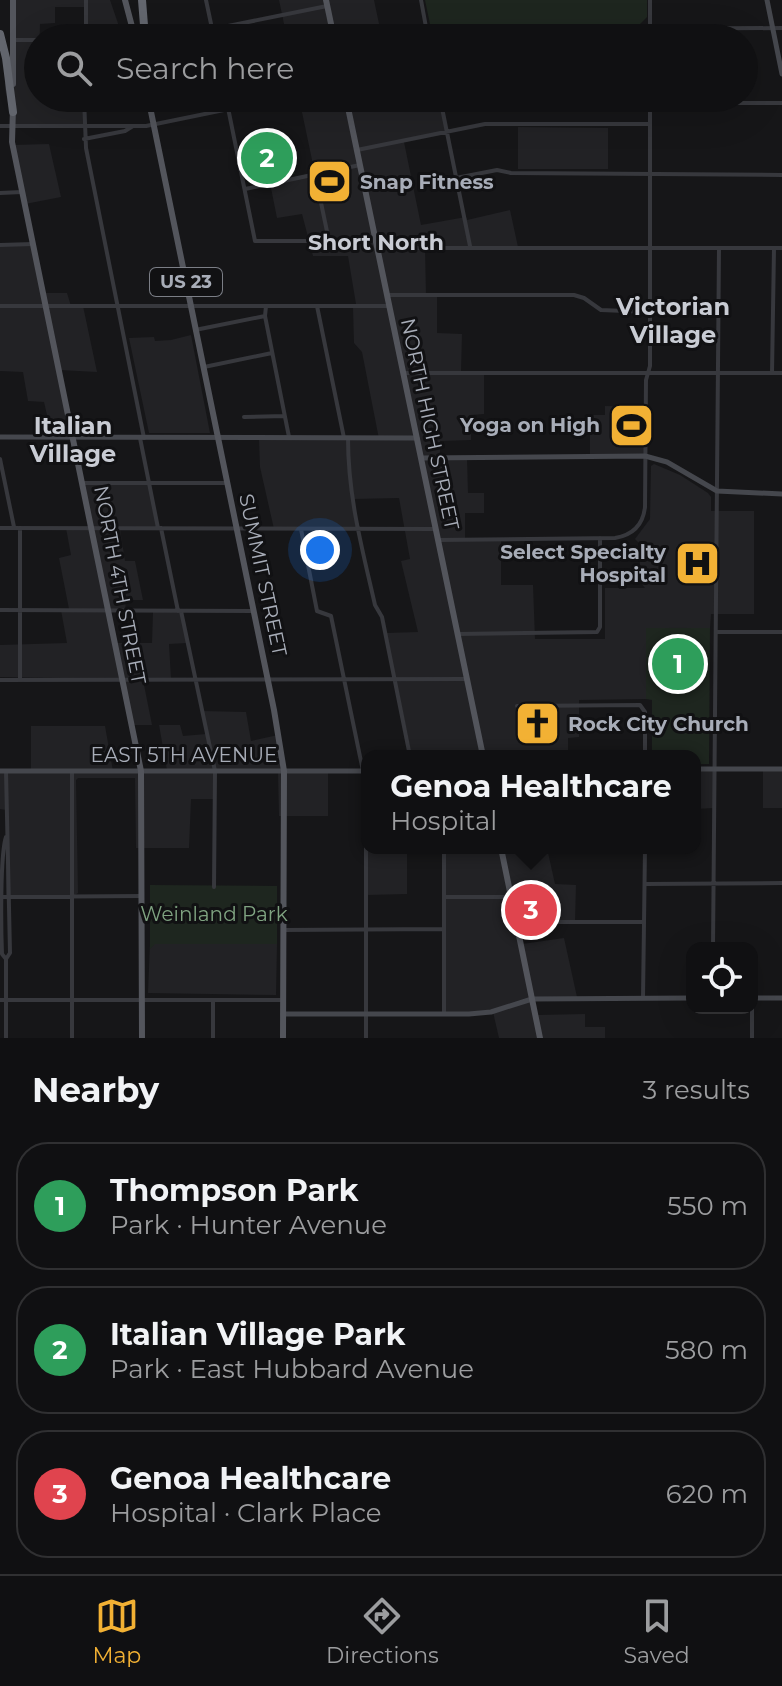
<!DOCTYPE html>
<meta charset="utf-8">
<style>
body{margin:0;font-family:Montserrat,sans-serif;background:#1e1e20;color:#f1f3f6}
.controls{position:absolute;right:24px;bottom:24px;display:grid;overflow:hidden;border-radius:16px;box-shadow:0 8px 32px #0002}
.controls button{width:72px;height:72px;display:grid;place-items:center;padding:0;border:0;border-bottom:2px solid #303032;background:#101012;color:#f1f3f6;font:40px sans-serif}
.you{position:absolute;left:320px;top:550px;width:28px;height:28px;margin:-20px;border:6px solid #fff;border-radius:50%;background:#1a73e8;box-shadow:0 0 0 12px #1a73e833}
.badge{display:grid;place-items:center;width:52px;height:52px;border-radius:50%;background:#f2b134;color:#fff;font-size:26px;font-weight:700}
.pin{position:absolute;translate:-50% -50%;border:4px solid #fff;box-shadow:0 2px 8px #0006}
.popup{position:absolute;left:361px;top:750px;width:340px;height:104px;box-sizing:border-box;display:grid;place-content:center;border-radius:16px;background:#101012;filter:drop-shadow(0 2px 6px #0005);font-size:26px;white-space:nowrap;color:#9c9d9f}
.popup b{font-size:30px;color:#f1f3f6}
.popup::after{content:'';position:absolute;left:50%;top:100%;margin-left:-16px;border:16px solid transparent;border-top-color:#101012}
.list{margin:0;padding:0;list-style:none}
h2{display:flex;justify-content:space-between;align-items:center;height:104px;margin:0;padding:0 32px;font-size:34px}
h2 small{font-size:26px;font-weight:400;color:#9c9d9f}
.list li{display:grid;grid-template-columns:52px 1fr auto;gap:24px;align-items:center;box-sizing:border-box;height:128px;margin:0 16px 16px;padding:0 16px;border:2px solid #303032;border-radius:32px}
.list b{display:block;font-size:30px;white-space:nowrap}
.list p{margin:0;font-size:26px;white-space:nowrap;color:#9c9d9f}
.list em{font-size:26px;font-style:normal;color:#9c9d9f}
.icon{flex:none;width:44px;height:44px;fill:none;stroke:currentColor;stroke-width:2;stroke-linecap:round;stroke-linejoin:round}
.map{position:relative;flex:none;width:782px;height:1038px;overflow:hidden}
.search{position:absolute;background:#101012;box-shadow:0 8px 32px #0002;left:24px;right:24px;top:24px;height:88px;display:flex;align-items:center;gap:20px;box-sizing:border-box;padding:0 28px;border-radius:44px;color:#9c9d9f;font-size:30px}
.sheet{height:536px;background:#101012}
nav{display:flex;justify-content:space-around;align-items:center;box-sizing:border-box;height:112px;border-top:2px solid #303032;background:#101012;font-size:22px;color:#9c9d9f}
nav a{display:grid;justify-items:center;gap:4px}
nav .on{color:#f2b134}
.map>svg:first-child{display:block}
.built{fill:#222225}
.green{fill:#1e261f}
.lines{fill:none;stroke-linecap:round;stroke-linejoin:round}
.street{stroke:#37383d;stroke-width:4}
.secondary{stroke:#45474d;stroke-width:5}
.primary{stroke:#53555c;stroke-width:6}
.highway{stroke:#63666e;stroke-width:8}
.labels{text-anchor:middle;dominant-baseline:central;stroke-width:6;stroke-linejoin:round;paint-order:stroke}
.shield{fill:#111113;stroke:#7b7e86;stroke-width:2}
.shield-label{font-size:18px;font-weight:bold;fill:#a8adb8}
.poi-label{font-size:20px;font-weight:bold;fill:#a8adb8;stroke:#111113;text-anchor:start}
.street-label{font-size:20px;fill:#a8adb8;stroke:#111113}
.park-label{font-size:20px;fill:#7fa381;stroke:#111113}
.neighbourhood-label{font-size:22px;font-weight:bold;fill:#c9ccd4;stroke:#111113}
.quarter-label{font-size:24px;font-weight:bold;fill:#c9ccd4;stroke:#111113}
</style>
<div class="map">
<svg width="782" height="1038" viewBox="0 0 782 1038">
<rect width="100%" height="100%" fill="#161618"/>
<path class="built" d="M10,0H110L123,38H85L84,7H55V23L40,24L38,98H84V126H13L5,89V72L10,57Z
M279,0H374L382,38H287Z
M299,98H441L448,132L404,142L421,225L466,217L467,220L510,210L518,247H425L426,295L437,296V333L462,334L461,372H484V414L471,415V440L440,441V458H467L468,493H484V513H465V538H501V585H533L535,639H605V588H645L640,582V544L635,539L650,519L651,466L654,464L680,475L708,493L711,497V511H754V614H711L710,628H646V699L579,700V737L568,738V756H412L386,633L418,632L401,561L410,559L399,498L353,499L358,530L274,529L260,467L259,439H379L362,352L354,343L353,308L356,304L348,256H313L302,214L277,218L270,183L315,174Z
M518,127L608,128V169H518Z
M49,144L61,197L25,204L13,145Z
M0,245H34L44,293H67L71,306H83L97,372L60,370L73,438L52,437L44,402L28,401L23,372L0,371Z
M191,335L210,433H149L129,338L154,337L155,341L171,340Z
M605,406L645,407L644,458H590V415H605Z
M82,483L149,484L159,529H120L125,561H135L143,600H126L125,611H110L116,643H152L153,612L180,611L187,643L169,644L171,679L143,680L152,725H133L123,679L0,677V645L67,643L61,610L69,609L59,558L71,555L66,528H90Z
M201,711L246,712L251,741L278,735L285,771H328V816H279L278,771L216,772V799H191L189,848H136L135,778H78L76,780L78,893L72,897L6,898V810L0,809V772L31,771V726H105L113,771L167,770L159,725H180L183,736L206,734Z
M695,769H714V808L695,809Z
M763,769H782V808H763Z
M367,848H547L555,884L576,885L575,922H517L522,944L564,938L577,997L533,998L537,1015L585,1014V1027H605V1038H499L493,1012L445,1014L444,852H407V894L367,895Z
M150,943L277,944L276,995L148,993Z"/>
<path class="green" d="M425,0H647V17L639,25L433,26L430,24Z
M287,140L295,174L248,183L241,149Z
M646,628H710L709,764H695V756H652V700L646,699Z
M150,885L277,886V944H155L150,949Z"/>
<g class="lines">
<path class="street" d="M206,0L214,38
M421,0L428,38
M332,31L782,28
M86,38V0
M169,38L327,6
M650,38V0
M13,40H38
M84,98L86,148L144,438
M226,98L255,241H329L315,174
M440,98L470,246
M650,103H782
M0,126H146L283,98
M84,139L125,131L133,126
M357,150L485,124H650
M456,178L497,170L511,173L782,175
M245,189L360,165
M0,193L22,192
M0,245L33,244
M377,248H782
M388,295H574L584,298L601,310L649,312
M0,306H389
M266,306L265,316L289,437
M317,306L344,438
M195,330L265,316
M204,367L272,353
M403,373H782
M772,373L774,248
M244,417L285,416
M140,438L158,528
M348,438C348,497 362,548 375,605L382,617L410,756
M0,459L14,527
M83,483H227
M0,528L435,529
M161,528L178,611
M301,529L317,611L331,616L363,771
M438,540L615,538C633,535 643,525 645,507L646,380L650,366V98
M0,610L254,611
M181,611L215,771L214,887
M716,632H782
M457,634L597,632L600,627V538
M0,680L467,679
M20,680V528
M517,706L640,705L645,712V756
M72,771V1038
M6,837C0,855 1,929 2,954L6,959V1038
M645,884L782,883
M0,897L142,896
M444,897H511
M516,922H644
M283,930L444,929
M713,948L719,248
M6,959L10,953L6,771
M643,998L645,848
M0,1000H283
M213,1000V1038
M752,1008V1038
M444,1014V848
M366,1038V771"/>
<path class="secondary" d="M767,0L782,74
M0,437L417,438
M421,458L645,456L667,462L717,491L782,494
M695,769H782
M0,771H367
M752,998H782
M283,1014H469L491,1012L532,999L692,998"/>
<path class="primary" d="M13,0V84
M125,0L135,38
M326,0L334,38
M346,98L483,756
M149,102L274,710L284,771L283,1038
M13,108L12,142L141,771L142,1038
M501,848L540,1038"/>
<path class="highway" d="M142,0L145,38
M0,34L6,58L13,112
M149,98V104"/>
</g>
<defs>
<symbol id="stadium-square" viewBox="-11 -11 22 22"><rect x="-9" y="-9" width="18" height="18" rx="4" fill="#f2b134" stroke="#111113"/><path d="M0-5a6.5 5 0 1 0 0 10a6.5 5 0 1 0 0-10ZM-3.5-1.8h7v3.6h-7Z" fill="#111"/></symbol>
<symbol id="hospital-square" viewBox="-11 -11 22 22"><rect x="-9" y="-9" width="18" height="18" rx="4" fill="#f2b134" stroke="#111113"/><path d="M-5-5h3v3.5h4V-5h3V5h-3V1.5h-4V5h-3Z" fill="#111"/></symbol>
<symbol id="church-square" viewBox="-11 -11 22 22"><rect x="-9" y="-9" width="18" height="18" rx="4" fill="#f2b134" stroke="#111113"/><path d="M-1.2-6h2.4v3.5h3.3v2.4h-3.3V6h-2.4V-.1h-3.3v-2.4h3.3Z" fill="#111"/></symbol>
</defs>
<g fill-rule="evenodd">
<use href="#stadium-square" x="304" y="156" width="51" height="51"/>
<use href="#stadium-square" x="606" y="400" width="51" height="51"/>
<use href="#hospital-square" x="672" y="538" width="51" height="51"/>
<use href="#church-square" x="512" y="698" width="51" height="51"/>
</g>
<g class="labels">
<rect class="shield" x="150" y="268" width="72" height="28" rx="6"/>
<g class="shield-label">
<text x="186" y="282">US 23</text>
</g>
<g class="poi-label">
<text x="360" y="182">Snap Fitness</text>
<text x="600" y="425" text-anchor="end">Yoga on High</text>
<text x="666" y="552" text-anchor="end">Select Specialty<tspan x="666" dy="23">Hospital</tspan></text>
<text x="568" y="724">Rock City Church</text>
</g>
<g class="street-label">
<text transform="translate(430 424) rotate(78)">NORTH HIGH STREET</text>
<text transform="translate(263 575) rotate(78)">SUMMIT STREET</text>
<text transform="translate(120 585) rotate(79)">NORTH 4TH STREET</text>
<text x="184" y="755">EAST 5TH AVENUE</text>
</g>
<g class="park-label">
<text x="214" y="914">Weinland Park</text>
</g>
<g class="neighbourhood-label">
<text x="376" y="242">Short North</text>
</g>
<g class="quarter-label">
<text x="673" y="306">Victorian<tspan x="673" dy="28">Village</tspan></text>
<text x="73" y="425">Italian<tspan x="73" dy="28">Village</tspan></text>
</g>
</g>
</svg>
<div class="controls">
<button><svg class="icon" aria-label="locate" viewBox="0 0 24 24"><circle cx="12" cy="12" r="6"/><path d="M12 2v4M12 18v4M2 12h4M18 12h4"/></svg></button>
</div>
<div class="you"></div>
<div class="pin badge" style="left:678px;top:664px;background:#2e9e5b">1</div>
<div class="pin badge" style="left:267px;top:158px;background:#2e9e5b">2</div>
<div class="pin badge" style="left:531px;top:910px;background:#e0444e">3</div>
<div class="popup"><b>Genoa Healthcare</b>Hospital</div>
<div class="search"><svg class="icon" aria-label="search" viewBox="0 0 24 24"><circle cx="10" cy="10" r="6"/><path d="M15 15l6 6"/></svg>Search here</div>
</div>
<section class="sheet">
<h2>Nearby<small>3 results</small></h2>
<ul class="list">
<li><span class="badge" style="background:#2e9e5b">1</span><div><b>Thompson Park</b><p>Park · Hunter Avenue</p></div><em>550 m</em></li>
<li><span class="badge" style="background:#2e9e5b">2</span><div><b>Italian Village Park</b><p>Park · East Hubbard Avenue</p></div><em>580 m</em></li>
<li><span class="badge" style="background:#e0444e">3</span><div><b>Genoa Healthcare</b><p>Hospital · Clark Place</p></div><em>620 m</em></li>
</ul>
</section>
<nav>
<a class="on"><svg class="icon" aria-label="map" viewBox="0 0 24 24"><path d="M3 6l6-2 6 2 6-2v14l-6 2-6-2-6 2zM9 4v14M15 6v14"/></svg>Map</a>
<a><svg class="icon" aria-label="directions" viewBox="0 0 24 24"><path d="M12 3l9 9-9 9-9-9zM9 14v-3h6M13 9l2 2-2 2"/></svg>Directions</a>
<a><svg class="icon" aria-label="saved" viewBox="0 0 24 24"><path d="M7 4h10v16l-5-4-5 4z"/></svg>Saved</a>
</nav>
